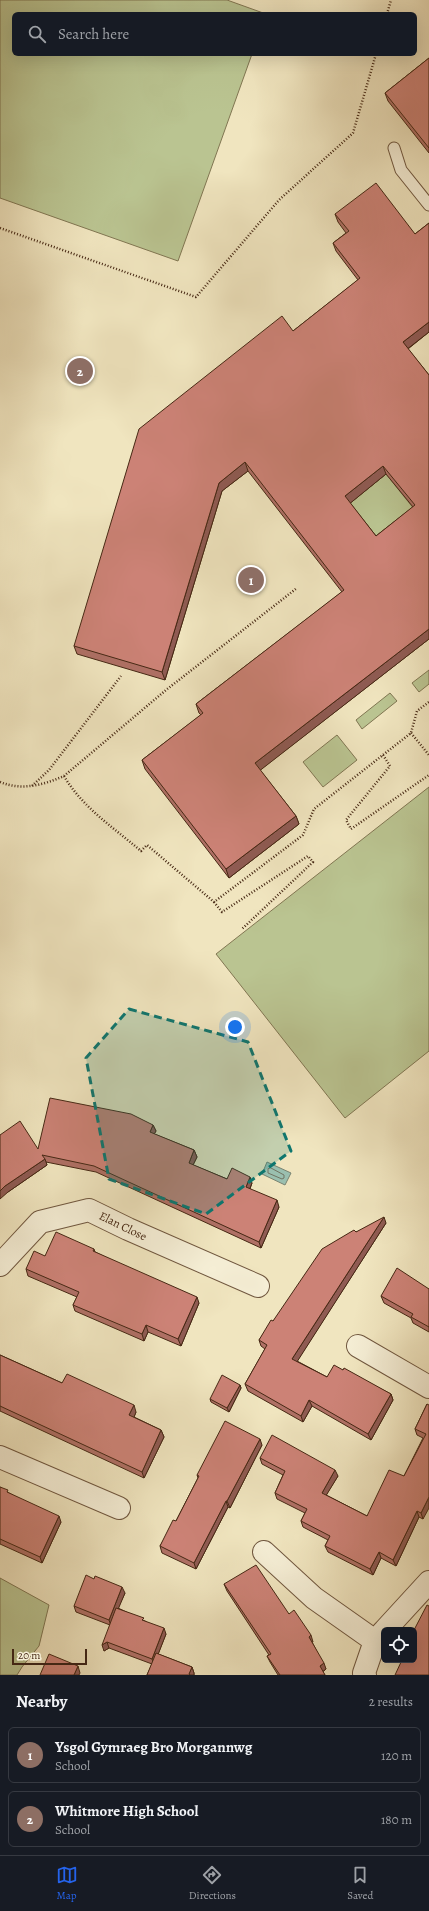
<!DOCTYPE html>
<style>
body{margin:0;font-family:Alegreya,serif;background:#20242c;color:#f1f3f6}
.controls{position:absolute;right:12px;bottom:12px;display:grid;overflow:hidden;border-radius:6px;box-shadow:0 4px 16px #0002}
.controls button{width:36px;height:36px;display:grid;place-items:center;padding:0;border:0;border-bottom:1px solid #363941;background:#171b24;color:#f1f3f6;font:20px sans-serif}
.scale{position:absolute;left:12px;bottom:10px;width:75px;box-sizing:border-box;padding-left:4px;border:2px solid #462814;border-top:0;font-size:11px;line-height:14px;white-space:nowrap;color:#462814;-webkit-text-stroke:3px #f5eed5;paint-order:stroke}
.you{position:absolute;left:235px;top:1027px;width:14px;height:14px;margin:-10px;border:3px solid #fff;border-radius:50%;background:#1a73e8;box-shadow:0 0 0 6px #1a73e833}
.badge{display:grid;place-items:center;width:26px;height:26px;border-radius:50%;background:#2563eb;color:#fff;font-size:13px;font-weight:700}
.pin{position:absolute;translate:-50% -50%;border:2px solid #fff;box-shadow:0 1px 4px #0006}
.list{margin:0;padding:0;list-style:none}
h2{display:flex;justify-content:space-between;align-items:center;height:52px;margin:0;padding:0 16px;font-size:17px}
h2 small{font-size:13px;font-weight:400;color:#9ea1a6}
.list li{display:grid;grid-template-columns:26px 1fr auto;gap:12px;align-items:center;box-sizing:border-box;height:56px;margin:0 8px 8px;padding:0 8px;border:1px solid #363941;border-radius:6px}
.list b{display:block;font-size:15px;white-space:nowrap}
.list p{margin:0;font-size:13px;white-space:nowrap;color:#9ea1a6}
.list em{font-size:13px;font-style:normal;color:#9ea1a6}
.icon{flex:none;width:22px;height:22px;fill:none;stroke:currentColor;stroke-width:2;stroke-linecap:round;stroke-linejoin:round}
.map{position:relative;flex:none;width:429px;height:1675px;overflow:hidden}
.search{position:absolute;background:#171b24;box-shadow:0 4px 16px #0002;left:12px;right:12px;top:12px;height:44px;display:flex;align-items:center;gap:10px;box-sizing:border-box;padding:0 14px;border-radius:6px;color:#9ea1a6;font-size:15px}
.sheet{height:180px;background:#171b24}
nav{display:flex;justify-content:space-around;align-items:center;box-sizing:border-box;height:56px;border-top:1px solid #363941;background:#171b24;font-size:11px;color:#9ea1a6}
nav a{display:grid;justify-items:center;gap:2px}
nav .on{color:#2563eb}
.map>svg:first-child{display:block}
.green{fill:#bac491;stroke:#807652}
.water{fill:#9abfaf;stroke:#788371}
.lines{fill:none;stroke-linecap:round;stroke-linejoin:round}
.shore{stroke:#707462;stroke-width:1}
.service-casing{stroke:#70573f;stroke-width:13}
.minor-casing{stroke:#70573f;stroke-width:24}
.path{stroke:#462814;stroke-width:2.5;stroke-dasharray:1 2;stroke-linecap:butt}
.service{stroke:#f5eed5;stroke-width:11}
.minor{stroke:#f5eed5;stroke-width:22}
.wall{fill:#af7065;stroke:#462814;fill-rule:evenodd}
.shaded-wall{fill:#8f5b53;stroke:#462814}
.building{fill:#cc8276;stroke:#462814;fill-rule:evenodd}
.marked{fill:#0f766e;fill-opacity:0.2;stroke:#0f766e;stroke-width:3;stroke-dasharray:8 5;stroke-linejoin:round}
.labels{text-anchor:middle;dominant-baseline:central;stroke-width:3;stroke-linejoin:round;paint-order:stroke}
.street-label{font-size:12px;fill:#462814;stroke:#f5eed5}
</style>
<div class="map">
<svg width="429" height="1675" viewBox="0 0 429 1675">
<rect width="100%" height="100%" fill="#f0e5bf"/>
<filter id="stains"><feTurbulence type="fractalNoise" baseFrequency=".005" numOctaves="4"/><feColorMatrix values="0 0 0 0 .2 0 0 0 0 .09 0 0 0 0 .02 0 0 0 .5 -.17"/></filter>
<radialGradient id="worn" r=".72"><stop offset=".6" stop-color="#630" stop-opacity="0"/><stop offset="1" stop-color="#630" stop-opacity=".3"/></radialGradient>
<path class="green" d="M0,0H227L266,14H14V54H252L178,261L0,198Z
M386,474L418,514L379,544L348,505Z
M429,670V684L419,692L412,683Z
M390,693L397,701L362,729L356,720Z
M337,735L357,760L323,787L303,762Z
M429,787V1051L345,1118L216,954Z
M0,1578L49,1605L39,1646L22,1667L17,1675H0Z"/>
<path class="water" d="M267,1162L291,1173L285,1185L262,1174Z"/>
<g class="lines">
<path class="shore" d="M271,1168L284,1175V1178L282,1179L268,1173V1169Z"/>
<defs>
<path id="service" d="M394,148L401,170L429,205"/>
<path id="minor" d="M0,1265L40,1222L89,1210L128,1229L258,1286
M358,1346L429,1387
M0,1457L119,1508
M264,1552L314,1598L375,1641
M385,1630L429,1582
M365,1675L364,1673L375,1641L384,1631"/>
</defs>
<use href="#service" class="service-casing"/>
<use href="#minor" class="minor-casing"/>
<path class="path" d="M387,14L391,0
M0,228L196,297L279,200L353,133L376,54
M411,733L429,755
M383,755L390,766L346,820L351,829L429,775
M64,776C82,807 114,828 141,851L147,845L214,902L303,835L314,809L411,733L417,711L429,702
M0,782C22,791 43,785 64,776L166,690L297,588
M32,786L49,770L121,676
M214,902L222,912L308,856L313,862L242,929"/>
<use href="#service" class="service"/>
<use href="#minor" class="minor"/>
</g>
<path class="wall" d="M429,58V153L388,101L385,93Z
M335,214L415,234L429,223V332L408,349L429,375V639L260,770L296,816L299,824L229,878L145,769L142,760L201,715L199,713L196,704L342,592L248,471L222,491L165,680L77,654L74,646L293,331L358,280L336,251L333,243L346,233L338,222ZM386,474L413,507L376,536L350,503Z
M153,1125L156,1131L154,1134L194,1150L197,1157L193,1165L227,1179L252,1183L250,1189L279,1207L261,1248L96,1172L46,1162L47,1165L8,1192L38,1149Z
M386,1223L297,1361L327,1377L343,1370L391,1394L393,1400L371,1440L312,1406L303,1422L248,1391L245,1384L265,1349L261,1346L259,1340L273,1321L356,1232Z
M94,1249L95,1252L199,1303L181,1346L148,1332L144,1341L75,1311L73,1305L77,1297L28,1276L26,1269L45,1256Z
M429,1289V1332L413,1323L411,1318L384,1303L381,1296Z
M0,1355L62,1383L136,1412L134,1417L161,1430L164,1437L144,1478L0,1411Z
M240,1385L241,1388L229,1412L211,1402L210,1399Z
M427,1404L423,1519L419,1517L396,1566L381,1558L373,1575L328,1552L325,1546L328,1540L303,1527L301,1521L305,1513L277,1499L275,1493L283,1475L262,1464L260,1458L338,1476L326,1495L367,1516L404,1476L423,1438L417,1435L415,1429Z
M262,1445L230,1508L228,1507L196,1569L162,1553L160,1546L176,1521L198,1478L197,1475Z
M0,1487L9,1493L61,1522L42,1563L0,1544Z
M224,1584L289,1614L313,1642H312L326,1669L323,1672L325,1675H278L270,1662L267,1656L269,1655L227,1591Z
M125,1593L118,1608L145,1621L166,1634L158,1654L192,1667L194,1673V1675H147L152,1664L109,1648L104,1651L110,1625L76,1612L74,1606Z"/>
<path class="shaded-wall" d="M429,322V332L406,350L403,342Z
M245,462L248,471L222,491L165,680L162,672L219,483Z
M383,466L386,474L348,505L345,496Z
M429,629V639L258,772L255,763Z
M296,816L299,824L229,878L226,869Z
M153,1125L156,1131L152,1138L150,1132Z
M194,1150L197,1157L191,1169L189,1163Z
M45,1159L47,1165L8,1192L0,1199V1191L5,1186Z
M250,1177L252,1183L248,1193L246,1187Z
M277,1200L279,1207L261,1248L259,1242Z
M384,1217L386,1223L295,1365L292,1359Z
M197,1297L199,1303L181,1346L178,1339Z
M146,1325L148,1332L144,1341L142,1334Z
M240,1385L241,1388L229,1412L227,1408Z
M391,1394L393,1400L371,1440L368,1434Z
M309,1400L312,1406L303,1422L301,1416Z
M134,1405L136,1412L132,1422L129,1415Z
M161,1430L164,1437L144,1478L142,1472Z
M260,1439L262,1445L230,1508L227,1501Z
M335,1470L338,1476L324,1499L322,1493Z
M429,1497V1508L423,1519L421,1513Z
M226,1501L228,1507L196,1569L194,1563Z
M417,1511L419,1517L396,1566L393,1560Z
M59,1516L61,1522L42,1563L40,1557Z
M379,1552L381,1558L373,1575L370,1569Z
M122,1587L125,1593L111,1626L109,1620Z
M164,1628L166,1634L154,1665L152,1659Z
M311,1635L313,1642L311,1643L309,1637Z
M107,1642L109,1648L104,1651L102,1645Z
M324,1663L326,1669L322,1672L320,1666Z
M78,1666L80,1673L79,1675H74Z
M192,1667L194,1673V1675H190L189,1674Z"/>
<path class="building" d="M429,58V148L385,93Z
M376,183L415,234L429,223V322L403,342L429,375V629L255,763L296,816L226,869L142,760L203,713L196,704L344,590L245,462L219,483L162,672L74,646L139,429L282,316L293,331L360,278L333,243L349,231L335,214ZM383,466L415,505L376,536L345,496Z
M50,1098L131,1114L153,1125L150,1132L194,1150L189,1163L227,1179L232,1168L250,1177L246,1187L277,1200L259,1242L94,1166L42,1155L45,1159L5,1186L0,1191V1135L20,1121L38,1149Z
M384,1217L292,1359L327,1377L334,1365L343,1370L344,1368L391,1394L368,1434L309,1400L301,1416L245,1384L267,1345L259,1340L271,1320L273,1321L322,1249L354,1230L356,1232Z
M56,1232L94,1249L93,1251L197,1297L178,1339L146,1325L142,1334L73,1305L79,1292L26,1269L34,1251L45,1256Z
M397,1268L429,1289V1327L411,1317L413,1314L381,1296Z
M0,1355L62,1383L67,1374L134,1405L129,1415L161,1430L142,1472L0,1406Z
M222,1375L240,1385L227,1408L210,1399Z
M427,1404L429,1405V1497L421,1513L417,1511L393,1560L379,1552L370,1569L325,1546L330,1536L301,1521L307,1509L275,1493L285,1471L260,1458L272,1435L335,1470L322,1493L367,1516L389,1470L404,1476L426,1434L415,1429Z
M225,1421L260,1439L227,1501H226L194,1563L160,1546L173,1520L176,1521L199,1476L197,1475Z
M0,1487L8,1490L7,1492L59,1516L40,1557L0,1539Z
M256,1565L289,1614L294,1610L311,1635L309,1637L324,1663L320,1666L325,1675H280L267,1656L271,1654L224,1584Z
M86,1575L94,1579L95,1576L122,1587L109,1620L74,1606Z
M427,1605L429,1606V1675H395L402,1660H414V1630Z
M116,1608L144,1618L142,1620L164,1628L152,1659L107,1642L102,1645Z
M156,1653L192,1667L189,1674L190,1675H147Z
M49,1654L78,1666L74,1675H40Z"/>
<path class="marked" d="M129,1009L248,1042L291,1151L206,1214L109,1179L86,1058Z"/>
<g class="labels">
<g class="street-label">
<text transform="translate(123 1226) rotate(26)">Elan Close</text>
</g>
</g>
<rect width="100%" height="100%" filter="url(#stains)"/>
<rect width="100%" height="100%" fill="url(#worn)"/>
</svg>
<div class="controls">
<button><svg class="icon" aria-label="locate" viewBox="0 0 24 24"><circle cx="12" cy="12" r="6"/><path d="M12 2v4M12 18v4M2 12h4M18 12h4"/></svg></button>
</div>
<div class="scale">20 m</div>
<div class="you"></div>
<div class="pin badge" style="left:251px;top:580px;background:#8d6e63">1</div>
<div class="pin badge" style="left:80px;top:371px;background:#8d6e63">2</div>
<div class="search"><svg class="icon" aria-label="search" viewBox="0 0 24 24"><circle cx="10" cy="10" r="6"/><path d="M15 15l6 6"/></svg>Search here</div>
</div>
<section class="sheet">
<h2>Nearby<small>2 results</small></h2>
<ul class="list">
<li><span class="badge" style="background:#8d6e63">1</span><div><b>Ysgol Gymraeg Bro Morgannwg</b><p>School</p></div><em>120 m</em></li>
<li><span class="badge" style="background:#8d6e63">2</span><div><b>Whitmore High School</b><p>School</p></div><em>180 m</em></li>
</ul>
</section>
<nav>
<a class="on"><svg class="icon" aria-label="map" viewBox="0 0 24 24"><path d="M3 6l6-2 6 2 6-2v14l-6 2-6-2-6 2zM9 4v14M15 6v14"/></svg>Map</a>
<a><svg class="icon" aria-label="directions" viewBox="0 0 24 24"><path d="M12 3l9 9-9 9-9-9zM9 14v-3h6M13 9l2 2-2 2"/></svg>Directions</a>
<a><svg class="icon" aria-label="saved" viewBox="0 0 24 24"><path d="M7 4h10v16l-5-4-5 4z"/></svg>Saved</a>
</nav>
